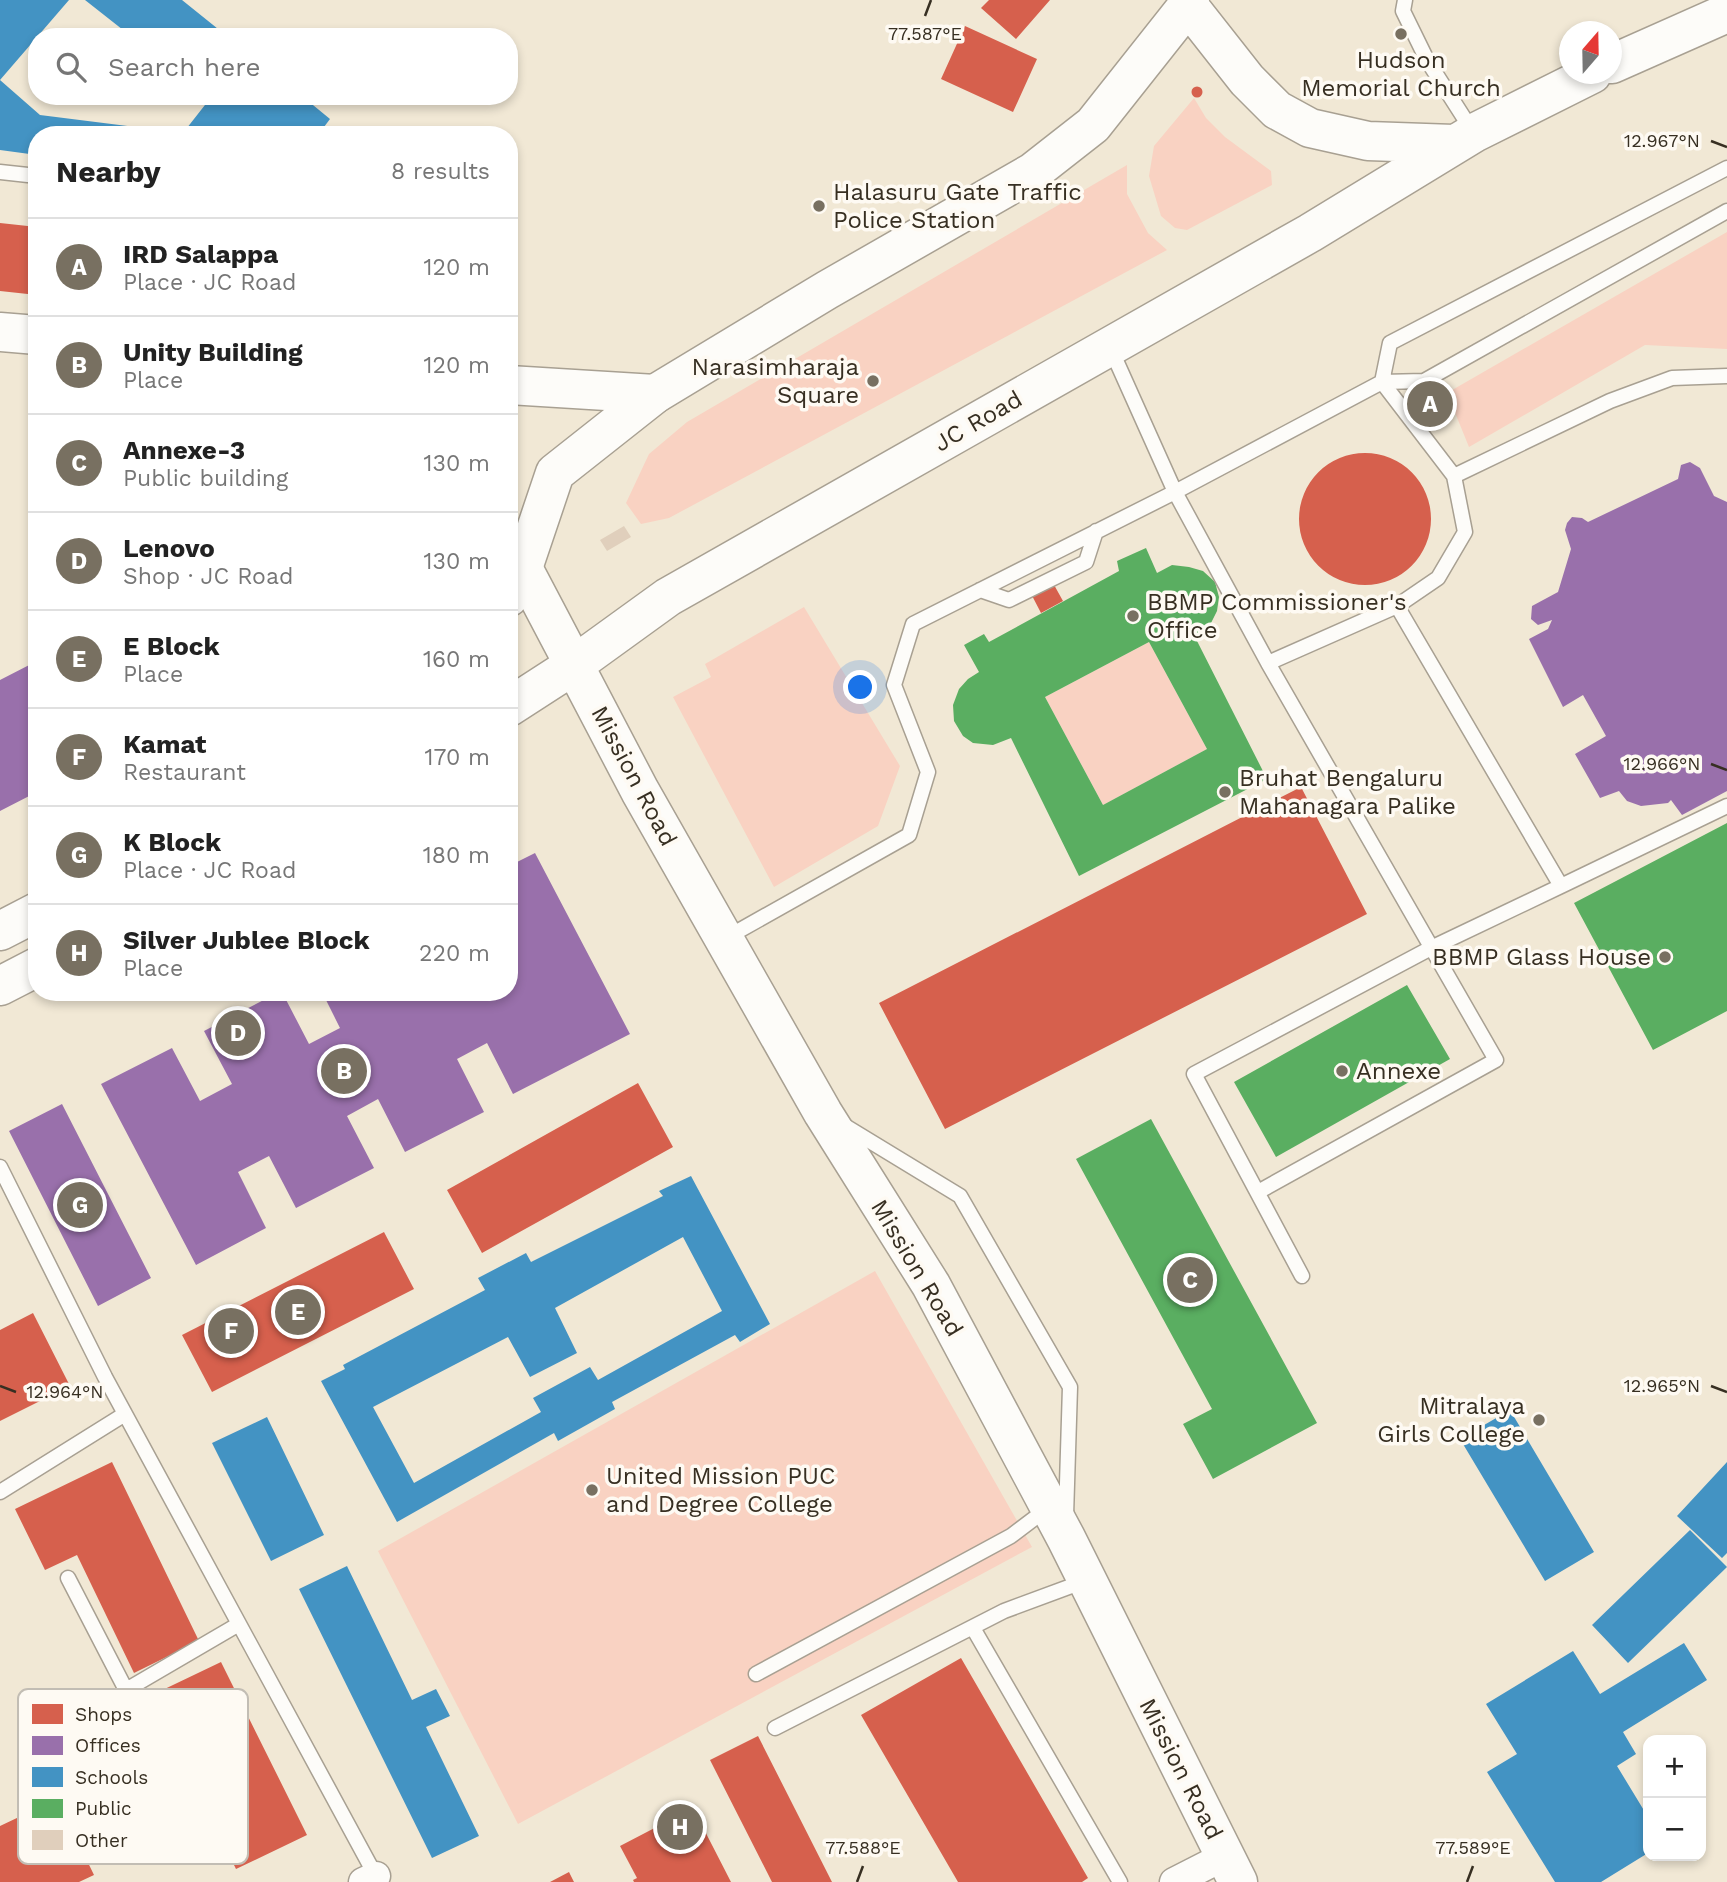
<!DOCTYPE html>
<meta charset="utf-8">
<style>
body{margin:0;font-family:"Work Sans",sans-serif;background:#f2f2f2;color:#222}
.controls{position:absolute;right:21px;bottom:21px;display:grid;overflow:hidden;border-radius:14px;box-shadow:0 4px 10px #0003}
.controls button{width:63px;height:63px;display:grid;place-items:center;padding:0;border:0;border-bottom:2px solid #e0e0e0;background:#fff;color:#222;font:35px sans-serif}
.compass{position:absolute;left:1559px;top:21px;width:63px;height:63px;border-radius:50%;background:#fff;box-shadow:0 4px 10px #0003;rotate:20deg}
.you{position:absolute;left:861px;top:688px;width:24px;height:24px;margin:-18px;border:5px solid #fff;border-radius:50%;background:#1a73e8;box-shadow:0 0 0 10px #1a73e833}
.badge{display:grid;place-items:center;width:46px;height:46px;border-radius:50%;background:#787061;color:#fff;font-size:23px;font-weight:700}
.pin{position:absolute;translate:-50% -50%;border:4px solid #fff;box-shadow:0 2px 7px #0006}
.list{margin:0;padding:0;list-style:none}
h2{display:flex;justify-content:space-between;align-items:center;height:91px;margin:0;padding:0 28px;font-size:30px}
h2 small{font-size:23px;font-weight:400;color:#767676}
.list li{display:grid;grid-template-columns:46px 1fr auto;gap:21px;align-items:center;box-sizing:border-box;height:98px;padding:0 28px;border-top:2px solid #e0e0e0}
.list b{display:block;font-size:26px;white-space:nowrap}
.list p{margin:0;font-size:23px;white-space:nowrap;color:#767676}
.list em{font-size:23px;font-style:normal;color:#767676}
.icon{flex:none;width:38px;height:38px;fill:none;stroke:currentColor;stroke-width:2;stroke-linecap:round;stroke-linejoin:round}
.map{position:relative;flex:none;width:1727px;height:1882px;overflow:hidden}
.search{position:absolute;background:#fff;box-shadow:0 4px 10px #0003;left:28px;top:28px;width:490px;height:77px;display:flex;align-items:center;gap:18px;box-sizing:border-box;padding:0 24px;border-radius:28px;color:#767676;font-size:26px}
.panel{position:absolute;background:#fff;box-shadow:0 4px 10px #0003;left:28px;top:126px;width:490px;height:875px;border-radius:28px}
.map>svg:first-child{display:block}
.green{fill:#f9d2c2}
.shops{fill:#d6604d}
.offices{fill:#9970ab}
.schools{fill:#4393c3;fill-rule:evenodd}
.public{fill:#5aae61;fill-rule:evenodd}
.building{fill:#e0cfbc}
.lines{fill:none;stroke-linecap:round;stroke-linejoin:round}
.service-casing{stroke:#a8a092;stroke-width:17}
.minor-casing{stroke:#a8a092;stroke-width:31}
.secondary-casing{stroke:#a8a092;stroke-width:41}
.primary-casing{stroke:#a8a092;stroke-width:41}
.service{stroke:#fdfcf9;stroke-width:14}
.minor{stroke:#fdfcf9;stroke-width:28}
.secondary{stroke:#fdfcf9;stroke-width:38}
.primary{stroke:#fdfcf9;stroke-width:38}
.ticks{fill:none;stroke:#372f22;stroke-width:2.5}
.poi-dot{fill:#787061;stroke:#fefaf3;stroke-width:2.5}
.labels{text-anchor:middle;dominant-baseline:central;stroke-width:7;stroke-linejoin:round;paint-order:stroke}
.poi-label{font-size:24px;fill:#372f22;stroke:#fefaf3;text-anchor:start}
.street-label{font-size:24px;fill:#372f22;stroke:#fefaf3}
.key{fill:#fefaf3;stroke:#c2bdb4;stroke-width:2}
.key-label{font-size:19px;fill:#372f22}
.ticks-label{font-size:18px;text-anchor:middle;fill:#372f22;stroke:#fefaf3;stroke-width:7;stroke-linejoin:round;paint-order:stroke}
</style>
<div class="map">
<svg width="1727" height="1882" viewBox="0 0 1727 1882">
<rect width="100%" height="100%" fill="#f1e8d5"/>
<path class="green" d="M1194,98L1206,118L1225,137L1271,171L1272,185L1187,230L1175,228L1161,216L1149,176L1154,146Z
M1127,165V194L1148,233L1167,250L669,518L641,524L626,503L649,454L687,422Z
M1727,232V349L1645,345L1469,447L1447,393Z
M804,607L900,766L878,826L774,887L673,697L711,677L705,664Z
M1149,642L1207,749L1103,805L1045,697Z
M875,1271L1032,1547L518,1824L378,1551Z"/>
<path class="shops" d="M989,0H1050L1016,39L981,8Z
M965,26L1037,59L1013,112L941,79Z
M1191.5 92a5.5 5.5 0 1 1 11 0a5.5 5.5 0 1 1-11 0Z
M0,223L37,227V295L0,291Z
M1299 519a66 66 0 1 1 132 0a66 66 0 1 1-132 0Z
M1048,574L1063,601L1041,613L1027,586Z
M1301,787L1367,914L945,1129L879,1003Z
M638,1083L673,1147L482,1253L447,1190Z
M384,1232L414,1289L212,1392L182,1335Z
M33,1313L70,1386L0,1421V1330Z
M112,1462L199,1641L134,1673L77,1555L45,1570L15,1509Z
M961,1658L1088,1878L1082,1882H958L861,1715Z
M221,1662L307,1835L236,1869L150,1696Z
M758,1736L832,1882H772L710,1760Z
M57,1799L94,1875L79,1882H0V1826Z
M693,1808L731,1882H634L633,1880L637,1878L620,1846Z
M569,1872L574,1882H550Z"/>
<path class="offices" d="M1690,462L1700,468L1714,496L1727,502V791L1682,815L1671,800L1668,803L1641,806L1627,801L1619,791L1600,798L1575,754L1606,736L1583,695L1563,707L1529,639L1548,629L1552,620L1538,625L1531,619L1532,606L1558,592L1571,549L1565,530L1567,523L1572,517L1582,518L1588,522L1678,479L1681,465Z
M37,661V792L0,811V680Z
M535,853L630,1034L513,1094L487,1043L457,1059L484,1112L405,1152L378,1099L347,1116L374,1168L296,1208L269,1156L238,1172L266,1228L196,1265L101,1084L172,1048L200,1101L232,1084L204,1031L279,992H282L309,1044L340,1028L322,992H509V866Z
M62,1104L151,1278L98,1306L9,1131Z"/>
<path class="schools" d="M0,0H69L0,80Z
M85,0H182L228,37H132Z
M0,80L40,115L183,133L212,96H302L330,119L318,135H37V155L0,150Z
M691,1176L770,1324L740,1342L735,1335L612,1402L615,1409L558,1441L554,1433L397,1522L321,1381L345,1369L343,1365L485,1290L478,1278L526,1253L531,1262L663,1196L659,1191ZM683,1237L722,1311L598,1380L590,1367L533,1398L541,1412L414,1483L373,1407L508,1337L530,1377L577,1353L555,1308Z
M1510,1410L1594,1552L1545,1581L1460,1439Z
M267,1417L324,1535L271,1561L212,1443Z
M1727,1462V1553L1722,1558L1677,1516Z
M1690,1530L1727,1567L1628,1663L1592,1625Z
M347,1566L412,1700L436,1689L450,1716L426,1727L479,1836L432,1858L299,1589Z
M1684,1643L1707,1680L1623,1732L1636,1754L1617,1766L1648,1817V1853L1601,1882H1555L1487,1772L1517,1754L1486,1704L1573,1651L1600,1694Z"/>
<path class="public" d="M1146,548L1157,573L1172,565L1189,567L1203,571L1215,582L1219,597L1217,611L1211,623L1195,637L1267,779L1079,876L1011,738L993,745L973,743L963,736L954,721L953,705L959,689L968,679L979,672L964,645L984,634L989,642L1119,571L1117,561ZM1149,642L1207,749L1103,805L1045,697Z
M1727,823V1011L1653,1050L1574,903Z
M1407,985L1450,1059L1276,1157L1234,1082Z
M1151,1119L1317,1423L1213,1479L1183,1424L1212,1409L1076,1159Z"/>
<path class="building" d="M624,526L631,537L607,551L600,540Z"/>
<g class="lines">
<defs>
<path id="service" d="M1405,0L1403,11L1427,60L1473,132
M0,172L37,176
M1110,347L1175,492L1268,663L1496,1060L1258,1192
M1454,476L1610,401L1672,378L1727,376
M980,590L1009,600L1086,562L1096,531
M1268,663L1397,606
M1561,886L1727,806
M726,938L909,835L928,772L894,685L913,624L1175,492L1382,382L1424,381L1727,211
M845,1126L960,1196L1070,1387L1066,1516
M0,1167L105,1377L378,1880
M1302,1276L1194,1074L1431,948L1561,886L1397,606L1438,578L1465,532L1454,476L1382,382L1390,343L1727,168
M0,1492L125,1414
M68,1578L126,1690L207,1840
M973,1628L1120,1882
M756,1674L1011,1536L1048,1508
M126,1690L239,1624
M775,1728L1004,1611L1085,1581"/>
<path id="minor" d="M363,1882L376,1876
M1174,1882L1225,1856"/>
<path id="secondary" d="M0,332L37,335
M509,385L655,394
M509,549L523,568L574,665"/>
<path id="primary" d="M1188,5L1247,80L1277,110L1310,128L1368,141L1454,144
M1612,64L1727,13
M509,597L523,568L555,473L655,394L827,290L1033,172L1093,125L1188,5L1190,0
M574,665L640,791L823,1113L931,1285L1066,1538L1238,1882
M509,707L574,665L668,597L1310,233L1474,133L1592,74
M0,931L37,912
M0,986L37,967"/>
</defs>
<use href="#service" class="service-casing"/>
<use href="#minor" class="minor-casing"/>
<use href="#secondary" class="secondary-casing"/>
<use href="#primary" class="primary-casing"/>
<use href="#service" class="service"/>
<use href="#minor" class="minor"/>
<use href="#secondary" class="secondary"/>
<use href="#primary" class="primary"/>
</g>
<path class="ticks" d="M925,16L931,0M1711,141L1727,147M1711,764L1727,770M0,1386L16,1392M1711,1386L1727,1392M857,1882L863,1866M1467,1882L1473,1866"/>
<g class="poi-dot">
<circle cx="1401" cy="34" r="7"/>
<circle cx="819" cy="206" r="7"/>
<circle cx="873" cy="381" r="7"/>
<circle cx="1133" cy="616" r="7"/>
<circle cx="1225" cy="792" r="7"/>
<circle cx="1665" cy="957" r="7"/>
<circle cx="1342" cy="1071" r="7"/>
<circle cx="1539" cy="1420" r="7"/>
<circle cx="592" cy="1490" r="7"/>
</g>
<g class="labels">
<g class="poi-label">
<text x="1401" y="60" text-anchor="middle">Hudson<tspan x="1401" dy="28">Memorial Church</tspan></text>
<text x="833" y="192">Halasuru Gate Traffic<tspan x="833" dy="28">Police Station</tspan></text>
<text x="859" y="367" text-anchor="end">Narasimharaja<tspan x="859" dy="28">Square</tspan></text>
<text x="1147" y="602">BBMP Commissioner's<tspan x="1147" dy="28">Office</tspan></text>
<text x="1239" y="778">Bruhat Bengaluru<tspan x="1239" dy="28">Mahanagara Palike</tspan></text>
<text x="1651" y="957" text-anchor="end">BBMP Glass House</text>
<text x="1356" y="1071">Annexe</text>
<text x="1525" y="1406" text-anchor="end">Mitralaya<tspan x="1525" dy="28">Girls College</tspan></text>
<text x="606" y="1476">United Mission PUC<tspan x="606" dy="28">and Degree College</tspan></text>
</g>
<g class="street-label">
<text transform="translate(978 421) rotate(-30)">JC Road</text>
<text transform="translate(634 776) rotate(62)">Mission Road</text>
<text transform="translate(917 1268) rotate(59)">Mission Road</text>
<text transform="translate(1181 1769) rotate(63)">Mission Road</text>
</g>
</g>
<rect x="18" y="1689" width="230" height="175" rx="10" class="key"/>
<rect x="32" y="1704" width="31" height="20" fill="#d6604d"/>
<rect x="32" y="1736" width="31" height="19" fill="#9970ab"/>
<rect x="32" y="1767" width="31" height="20" fill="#4393c3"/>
<rect x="32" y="1799" width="31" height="19" fill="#5aae61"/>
<rect x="32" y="1830" width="31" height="20" fill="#e0cfbc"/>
<g class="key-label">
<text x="75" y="1721">Shops</text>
<text x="75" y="1752">Offices</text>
<text x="75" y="1784">Schools</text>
<text x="75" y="1815">Public</text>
<text x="75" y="1847">Other</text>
</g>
<g class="ticks-label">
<text x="925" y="40">77.587°E</text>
<text x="1662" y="147">12.967°N</text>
<text x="1662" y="770">12.966°N</text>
<text x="1662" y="1392">12.965°N</text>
<text x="65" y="1398">12.964°N</text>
<text x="863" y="1854">77.588°E</text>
<text x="1473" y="1854">77.589°E</text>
</g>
</svg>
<div class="controls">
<button>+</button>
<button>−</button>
</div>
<svg class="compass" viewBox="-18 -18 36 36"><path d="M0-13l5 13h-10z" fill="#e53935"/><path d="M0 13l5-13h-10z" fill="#767676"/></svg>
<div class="you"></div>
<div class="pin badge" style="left:1430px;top:404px">A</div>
<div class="pin badge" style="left:344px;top:1071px">B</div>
<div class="pin badge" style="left:1190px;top:1280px">C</div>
<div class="pin badge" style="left:238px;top:1033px">D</div>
<div class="pin badge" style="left:298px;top:1312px">E</div>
<div class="pin badge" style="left:231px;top:1331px">F</div>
<div class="pin badge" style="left:80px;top:1205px">G</div>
<div class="pin badge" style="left:680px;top:1827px">H</div>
<div class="search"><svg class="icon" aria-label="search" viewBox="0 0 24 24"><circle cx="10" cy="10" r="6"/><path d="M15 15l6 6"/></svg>Search here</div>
<section class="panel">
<h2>Nearby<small>8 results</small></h2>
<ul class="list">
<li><span class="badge">A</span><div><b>IRD Salappa</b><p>Place · JC Road</p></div><em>120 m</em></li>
<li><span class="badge">B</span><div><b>Unity Building</b><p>Place</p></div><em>120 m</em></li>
<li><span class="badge">C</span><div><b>Annexe-3</b><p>Public building</p></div><em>130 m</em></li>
<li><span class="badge">D</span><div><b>Lenovo</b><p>Shop · JC Road</p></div><em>130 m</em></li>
<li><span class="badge">E</span><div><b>E Block</b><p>Place</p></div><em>160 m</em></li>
<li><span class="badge">F</span><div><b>Kamat</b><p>Restaurant</p></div><em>170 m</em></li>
<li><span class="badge">G</span><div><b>K Block</b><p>Place · JC Road</p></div><em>180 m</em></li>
<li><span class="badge">H</span><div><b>Silver Jublee Block</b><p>Place</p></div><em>220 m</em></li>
</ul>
</section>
</div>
